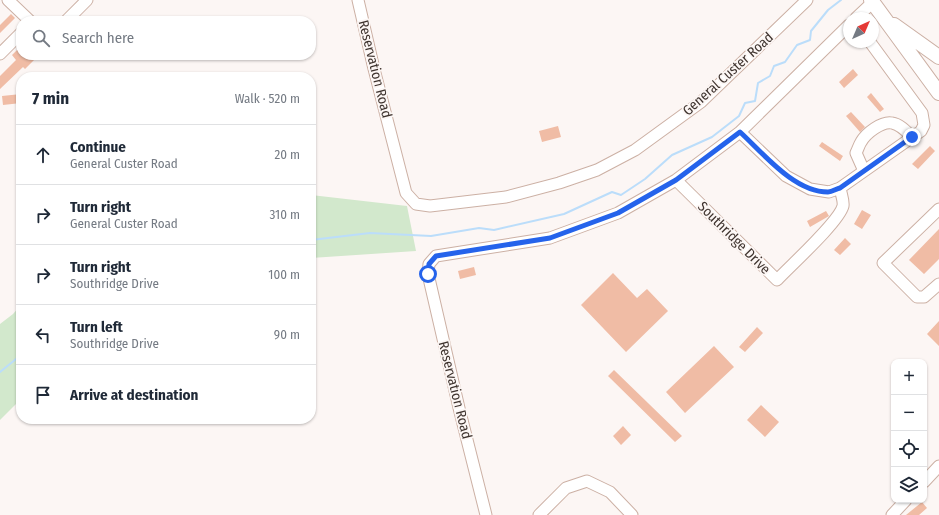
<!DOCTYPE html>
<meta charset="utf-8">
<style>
body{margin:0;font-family:"Fira Sans Condensed",sans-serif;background:#f2f2f3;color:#1f2937}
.controls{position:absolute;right:12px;bottom:12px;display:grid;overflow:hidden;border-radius:8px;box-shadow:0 1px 3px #0004}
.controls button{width:36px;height:36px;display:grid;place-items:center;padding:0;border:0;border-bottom:1px solid #e0e1e3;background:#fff;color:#1f2937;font:20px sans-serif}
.compass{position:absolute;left:843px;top:12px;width:36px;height:36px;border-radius:50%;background:#fff;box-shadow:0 1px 3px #0004;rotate:44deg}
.stop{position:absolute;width:12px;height:12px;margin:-9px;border:3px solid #2563eb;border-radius:50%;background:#fff}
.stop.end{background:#2563eb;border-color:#fff;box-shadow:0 1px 4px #0008}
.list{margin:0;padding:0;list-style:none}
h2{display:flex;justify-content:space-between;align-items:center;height:52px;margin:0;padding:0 16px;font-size:17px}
h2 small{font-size:13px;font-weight:400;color:#747a83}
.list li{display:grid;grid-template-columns:26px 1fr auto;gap:12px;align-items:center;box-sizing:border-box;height:60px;padding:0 16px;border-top:1px solid #e0e1e3}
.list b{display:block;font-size:15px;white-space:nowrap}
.list p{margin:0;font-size:13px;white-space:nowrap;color:#747a83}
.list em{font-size:13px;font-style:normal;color:#747a83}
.icon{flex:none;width:22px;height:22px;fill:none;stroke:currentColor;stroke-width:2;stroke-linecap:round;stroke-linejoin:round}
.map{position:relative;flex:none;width:939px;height:515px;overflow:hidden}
.search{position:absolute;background:#fff;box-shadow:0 1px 3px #0004;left:16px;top:16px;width:300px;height:44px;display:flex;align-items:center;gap:10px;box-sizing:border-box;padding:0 14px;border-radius:16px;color:#747a83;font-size:15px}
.panel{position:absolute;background:#fff;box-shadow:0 1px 3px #0004;left:16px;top:72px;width:300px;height:352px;border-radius:16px}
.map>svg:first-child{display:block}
.green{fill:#d2e8cc}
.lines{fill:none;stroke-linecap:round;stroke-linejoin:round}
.stream{stroke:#bbddfa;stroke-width:2}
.building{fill:#f0bca5}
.minor-casing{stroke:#ccb0a4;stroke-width:13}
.major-casing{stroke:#ccb0a4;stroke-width:16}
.minor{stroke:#fff;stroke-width:11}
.major{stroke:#fff;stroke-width:14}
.route{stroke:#2563eb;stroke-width:5}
.labels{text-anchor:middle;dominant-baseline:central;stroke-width:3.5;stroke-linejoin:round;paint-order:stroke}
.street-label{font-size:14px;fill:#3e332e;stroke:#fcf6f4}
</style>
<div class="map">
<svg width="939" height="515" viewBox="0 0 939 515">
<rect width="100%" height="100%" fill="#fcf6f4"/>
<path class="green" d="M311,195L407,206L416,251L311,258Z
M21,305V399L0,420V324L13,314Z"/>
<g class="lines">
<path class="stream" d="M311,240L370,233L431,236L479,228L494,230L564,214L612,192L621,195L645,179L672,155L712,137L739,116L745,103L755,101L758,83L770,76L774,66L785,62L797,45L810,40L811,31L828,10L841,0
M0,372L21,355"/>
</g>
<path class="building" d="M11,14L15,18L0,33V25Z
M21,46V55H39L25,69L23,67L0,89V76L16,60L12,55Z
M853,69L858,75L844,88L839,82Z
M871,93L884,109L880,112L867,97Z
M21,94V103L3,105L2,96Z
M851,112L865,127L860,132L846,116Z
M558,126L561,137L542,142L539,131Z
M822,142L843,156L840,161L819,146Z
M930,146L935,151L918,169L912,164Z
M862,210L871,215L862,229L854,224Z
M826,211L829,216L810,227L807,221Z
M939,229V259L924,274L909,260Z
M845,238L851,244L840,255L834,250Z
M474,267L476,275L460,279L458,271Z
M613,273L637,298L647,289L668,311L626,352L581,305Z
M939,321V346L927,334Z
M757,327L763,333L745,352L739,347Z
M714,346L734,367L685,413L666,392Z
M614,370L682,436L675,442L608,376Z
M761,405L779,422L765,437L747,420Z
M623,426L631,435L621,445L613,436Z
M922,502L927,508L919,515H906Z"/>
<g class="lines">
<defs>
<path id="minor" d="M8,0L30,21
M358,0L374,69L406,193L416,204L430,206L506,197L559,183L597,170L635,150L701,102L807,0
M856,18L873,2
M66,21L87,0
M0,54L21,33
M740,132L786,176L810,189L829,192L840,188L921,131L924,125L922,113L870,42
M864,171L856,153C858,149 859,145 861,142C866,133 882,121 892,123C900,124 907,132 912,137
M676,180L777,280C790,266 839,222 843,206C844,201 841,194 840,188
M939,209L883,263L917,297H924L939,284
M924,482L939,466
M486,515L459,408L428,274L429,264L436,256L550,238L618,213L676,180L740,132L849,25
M539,515L566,488L587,481L610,492L632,515
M892,515L906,500"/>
<path id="major" d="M871,0L939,93
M894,25L939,57"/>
</defs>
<use href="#minor" class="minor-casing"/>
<use href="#major" class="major-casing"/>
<use href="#minor" class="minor"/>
<use href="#major" class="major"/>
</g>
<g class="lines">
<path class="route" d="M428,274L429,264L436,256L550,238L618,213L676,180L740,132C763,153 794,192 828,192C832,192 836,189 840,188L912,137"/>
</g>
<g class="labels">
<g class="street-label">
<text transform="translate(375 69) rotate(76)">Reservation Road</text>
<text transform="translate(728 74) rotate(-42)">General Custer Road</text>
<text transform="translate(734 238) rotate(45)">Southridge Drive</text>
<text transform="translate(455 390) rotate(76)">Reservation Road</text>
</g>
</g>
</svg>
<div class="controls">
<button>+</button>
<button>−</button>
<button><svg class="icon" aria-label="locate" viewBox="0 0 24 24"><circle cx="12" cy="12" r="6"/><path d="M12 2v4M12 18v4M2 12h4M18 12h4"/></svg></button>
<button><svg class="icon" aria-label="layers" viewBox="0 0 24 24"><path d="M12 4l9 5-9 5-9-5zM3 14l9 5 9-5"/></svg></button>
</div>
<svg class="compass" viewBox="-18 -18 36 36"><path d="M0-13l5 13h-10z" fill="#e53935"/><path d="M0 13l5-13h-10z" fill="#747a83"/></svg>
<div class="stop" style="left:428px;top:274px"></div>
<div class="stop end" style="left:912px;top:137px"></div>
<div class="search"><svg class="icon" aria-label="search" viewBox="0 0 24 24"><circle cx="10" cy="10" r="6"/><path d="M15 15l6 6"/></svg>Search here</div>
<section class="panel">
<h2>7 min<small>Walk · 520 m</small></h2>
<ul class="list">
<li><svg class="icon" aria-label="ahead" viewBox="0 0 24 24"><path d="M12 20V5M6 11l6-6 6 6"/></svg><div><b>Continue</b><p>General Custer Road</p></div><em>20 m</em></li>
<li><svg class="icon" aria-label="right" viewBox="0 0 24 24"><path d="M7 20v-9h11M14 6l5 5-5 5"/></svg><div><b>Turn right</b><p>General Custer Road</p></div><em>310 m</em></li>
<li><svg class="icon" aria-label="right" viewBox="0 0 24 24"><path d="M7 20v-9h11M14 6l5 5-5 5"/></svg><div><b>Turn right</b><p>Southridge Drive</p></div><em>100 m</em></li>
<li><svg class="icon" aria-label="left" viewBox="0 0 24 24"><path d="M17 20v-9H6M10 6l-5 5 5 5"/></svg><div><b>Turn left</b><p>Southridge Drive</p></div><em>90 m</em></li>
<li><svg class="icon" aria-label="arrive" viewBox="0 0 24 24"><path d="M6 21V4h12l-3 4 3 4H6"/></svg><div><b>Arrive at destination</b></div></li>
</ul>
</section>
</div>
